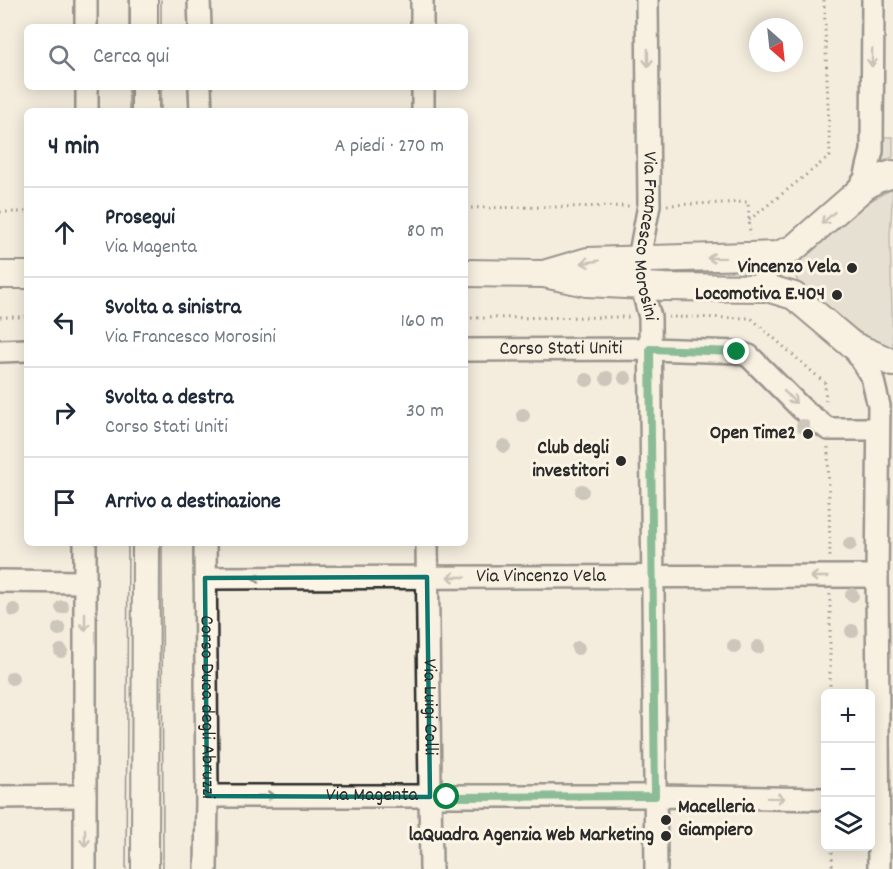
<!DOCTYPE html>
<html lang="it">
<meta charset="utf-8">
<style>
body{margin:0;font-family:Dekko,sans-serif;background:#f6f6f7;color:#1f2937}
.controls{position:absolute;right:18px;bottom:18px;display:grid;overflow:hidden;border-radius:9px;box-shadow:0 3px 15px #0003}
.controls button{width:54px;height:54px;display:grid;place-items:center;padding:0;border:0;border-bottom:2px solid #e0e1e3;background:#fff;color:#1f2937;font:30px sans-serif}
.compass{position:absolute;left:749px;top:18px;width:54px;height:54px;border-radius:50%;background:#fff;box-shadow:0 3px 15px #0003;rotate:153deg}
.stop{position:absolute;width:18px;height:18px;margin:-14px;border:4px solid #0b8043;border-radius:50%;background:#fff}
.stop.end{background:#0b8043;border-color:#fff;box-shadow:0 2px 6px #0008}
.list{margin:0;padding:0;list-style:none}
h2{display:flex;justify-content:space-between;align-items:center;height:78px;margin:0;padding:0 24px;font-size:26px}
h2 small{font-size:20px;font-weight:400;color:#747a83}
.list li{display:grid;grid-template-columns:39px 1fr auto;gap:18px;align-items:center;box-sizing:border-box;height:90px;padding:0 24px;border-top:2px solid #e0e1e3}
.list b{display:block;font-size:22px;white-space:nowrap}
.list p{margin:0;font-size:20px;white-space:nowrap;color:#747a83}
.list em{font-size:20px;font-style:normal;color:#747a83}
.icon{flex:none;width:33px;height:33px;fill:none;stroke:currentColor;stroke-width:2;stroke-linecap:round;stroke-linejoin:round}
.map{position:relative;flex:none;width:893px;height:869px;overflow:hidden}
.search{position:absolute;background:#fff;box-shadow:0 3px 15px #0003;left:24px;top:24px;width:444px;height:66px;display:flex;align-items:center;gap:15px;box-sizing:border-box;padding:0 21px;border-radius:9px;color:#747a83;font-size:22px}
.panel{position:absolute;background:#fff;box-shadow:0 3px 15px #0003;left:24px;top:108px;width:444px;height:438px;border-radius:9px}
.map>svg:first-child{display:block}
.green{fill:#d6d1c4;stroke:#807e78;stroke-width:1.5}
.lines{fill:none;stroke-linecap:round;stroke-linejoin:round}
.minor-casing{stroke:#2b2b2b;stroke-width:26}
.major-casing{stroke:#2b2b2b;stroke-width:30}
.path{stroke:#2b2b2b;stroke-width:3;stroke-dasharray:1.5 4.5;stroke-linecap:butt}
.minor{stroke:#fcf5e5;stroke-width:21}
.major{stroke:#fcf5e5;stroke-width:26}
.tram{stroke:#2b2b2b;stroke-width:1.5}
.tree{fill:#9d9990}
.oneway{stroke:#949088}
.route{stroke:#0b8043;stroke-width:8}
.marked{fill:none;stroke:#0f766e;stroke-width:4.5;stroke-linejoin:round}
.poi-dot{fill:#2b2b2b;stroke:#fcf5e5;stroke-width:2}
.labels{text-anchor:middle;dominant-baseline:central;stroke-width:6;stroke-linejoin:round;paint-order:stroke}
.street-label{font-size:20px;fill:#2b2b2b;stroke:#fcf5e5}
.poi-label{font-size:20px;font-weight:bold;fill:#2b2b2b;stroke:#fcf5e5;text-anchor:end}
</style>
<div class="map">
<svg width="893" height="869" viewBox="0 0 893 869">
<rect width="100%" height="100%" fill="#f4edde"/>
<filter id="ink" filterUnits="userSpaceOnUse"><feTurbulence type="fractalNoise" baseFrequency=".0167" numOctaves="2"/><feDisplacementMap in="SourceGraphic" scale="12" xChannelSelector="R" yChannelSelector="G"/><feConvolveMatrix kernelMatrix="1 2 1 2 8 2 1 2 1" color-interpolation-filters="sRGB"/></filter>
<g filter="url(#ink)">
<path class="green" d="M884,137H893V157L879,163Z
M893,189L890,236L893,349C858,338 829,307 800,285C795,277 792,267 799,259C803,253 810,248 816,243C840,222 864,202 893,189Z"/>
<g class="lines">
<defs>
<g id="minor">
<path d="M86,0V27"/>
<path d="M199,0L200,27"/>
<path d="M422,0V27"/>
<path id="s1" d="M647,0L649,205L639,259L641,284L650,317L656,869"/>
<path d="M87,87V111"/>
<path d="M200,87L201,111"/>
<path d="M423,87V111"/>
<path d="M855,193L865,179L872,151L873,0"/>
<path d="M852,345L872,377L879,406L877,576L879,869"/>
<path id="s2" d="M465,350L650,349L737,352L749,356L802,409L828,429H878"/>
<path d="M0,351L27,350"/>
<path d="M85,543V869"/>
<path id="s3" d="M205,543L207,796L206,869"/>
<path id="s4" d="M427,543L431,869"/>
<path id="s5" d="M205,578L877,576"/>
<path d="M0,581L84,582"/>
<path id="s6" d="M207,796H655L826,799"/>
<path d="M0,797L85,796"/>
</g>
<path id="major" d="M144,0V27
M145,87V111
M465,273L544,274L587,283L664,287L767,288L794,296L852,345L893,363
M547,273L588,261L777,255L794,248L864,187L877,179L893,174
M0,275H27
M145,869L146,543"/>
</defs>
<use href="#minor" class="minor-casing"/>
<use href="#major" class="major-casing"/>
<path class="path" d="M667,205L748,202L750,235
M465,208L631,206
M0,212H27
M749,220L830,156L824,0
M0,317H27
M668,317L751,318L825,383L826,404
M465,318L631,317
M828,447L830,557
M830,594V694
M832,846V869"/>
<use href="#minor" class="minor"/>
<use href="#major" class="major"/>
<path class="tram" d="M129,0V27
M161,0V27
M129,87V111
M161,87V111
M162,543L163,869
M126,869L128,543"/>
</g>
<g class="tree">
<circle cx="607" cy="378" r="7"/>
<circle cx="625" cy="378" r="7"/>
<circle cx="587" cy="380" r="7"/>
<circle cx="523" cy="415" r="7"/>
<circle cx="803" cy="426" r="7"/>
<circle cx="504" cy="446" r="7"/>
<circle cx="582" cy="491" r="7"/>
<circle cx="850" cy="544" r="7"/>
<circle cx="852" cy="595" r="7"/>
<circle cx="62" cy="607" r="7"/>
<circle cx="14" cy="610" r="7"/>
<circle cx="59" cy="629" r="7"/>
<circle cx="852" cy="631" r="7"/>
<circle cx="734" cy="646" r="7"/>
<circle cx="758" cy="647" r="7"/>
<circle cx="578" cy="648" r="7"/>
<circle cx="61" cy="651" r="7"/>
<circle cx="12" cy="678" r="7"/>
</g>
<defs><path id="oneway-shaft" d="M-6 0H5M1.5-3L5.5 0L1.5 3" fill="none" stroke-width="1.6" stroke-linecap="round" stroke-linejoin="round" transform="scale(1.5)"/></defs>
<g class="oneway">
<use href="#oneway-shaft" transform="translate(648 58) rotate(89)"/>
<use href="#oneway-shaft" transform="translate(872 58) rotate(91)"/>
<use href="#oneway-shaft" transform="translate(828 218) rotate(138)"/>
<use href="#oneway-shaft" transform="translate(716 258) rotate(179)"/>
<use href="#oneway-shaft" transform="translate(590 262) rotate(172)"/>
<use href="#oneway-shaft" transform="translate(790 397) rotate(45)"/>
<use href="#oneway-shaft" transform="translate(456 577) rotate(180)"/>
<use href="#oneway-shaft" transform="translate(819 577) rotate(180)"/>
<use href="#oneway-shaft" transform="translate(261 578) rotate(180)"/>
<use href="#oneway-shaft" transform="translate(85 622) rotate(90)"/>
<use href="#oneway-shaft" transform="translate(266 796)"/>
<use href="#oneway-shaft" transform="translate(776 798) rotate(1)"/>
<use href="#oneway-shaft" transform="translate(85 838) rotate(90)"/>
</g>
</g>
<g class="lines" filter="url(#ink)">
<path class="route" d="M447,797L655,796L650,349L737,352"/>
</g>
<path d="M0 0H893V869H0ZM427,577L430,797L207,796L205,578Z" fill="#f4edde" fill-opacity=".55" fill-rule="evenodd"/>
<path class="marked" d="M427,577L430,797L207,796L205,578Z"/>
<g class="poi-dot">
<circle cx="852" cy="268" r="6"/>
<circle cx="837" cy="295" r="6"/>
<circle cx="808" cy="434" r="6"/>
<circle cx="621" cy="461" r="6"/>
<circle cx="666" cy="820" r="6"/>
<circle cx="666" cy="836" r="6"/>
</g>
<g class="labels">
<g class="street-label">
<text stroke="none"><textPath href="#s1" startOffset="237">Via Francesco Morosini</textPath></text>
<text stroke="none"><textPath href="#s2" startOffset="96">Corso Stati Uniti</textPath></text>
<text stroke="none"><textPath href="#s5" startOffset="336">Via Vincenzo Vela</textPath></text>
<text stroke="none"><textPath href="#s3" startOffset="164">Corso Duca degli Abruzzi</textPath></text>
<text stroke="none"><textPath href="#s4" startOffset="164">Via Luigi Colli</textPath></text>
<text stroke="none"><textPath href="#s6" startOffset="165">Via Magenta</textPath></text>
</g>
<g class="poi-label">
<text x="840" y="268">Vincenzo Vela</text>
<text x="825" y="295">Locomotiva E.404</text>
<text x="796" y="434">Open Time2</text>
<text x="609" y="449">Club degli<tspan x="609" dy="23">investitori</tspan></text>
<text x="678" y="808" text-anchor="start">Macelleria<tspan x="678" dy="23">Giampiero</tspan></text>
<text x="654" y="836">laQuadra Agenzia Web Marketing</text>
</g>
</g>
</svg>
<div class="controls">
<button>+</button>
<button>−</button>
<button><svg class="icon" aria-label="layers" viewBox="0 0 24 24"><path d="M12 4l9 5-9 5-9-5zM3 14l9 5 9-5"/></svg></button>
</div>
<svg class="compass" viewBox="-18 -18 36 36"><path d="M0-13l5 13h-10z" fill="#e53935"/><path d="M0 13l5-13h-10z" fill="#747a83"/></svg>
<div class="stop" style="left:447px;top:797px"></div>
<div class="stop end" style="left:737px;top:352px"></div>
<div class="search"><svg class="icon" aria-label="search" viewBox="0 0 24 24"><circle cx="10" cy="10" r="6"/><path d="M15 15l6 6"/></svg>Cerca qui</div>
<section class="panel">
<h2>4 min<small>A piedi · 270 m</small></h2>
<ul class="list">
<li><svg class="icon" aria-label="ahead" viewBox="0 0 24 24"><path d="M12 20V5M6 11l6-6 6 6"/></svg><div><b>Prosegui</b><p>Via Magenta</p></div><em>80 m</em></li>
<li><svg class="icon" aria-label="left" viewBox="0 0 24 24"><path d="M17 20v-9H6M10 6l-5 5 5 5"/></svg><div><b>Svolta a sinistra</b><p>Via Francesco Morosini</p></div><em>160 m</em></li>
<li><svg class="icon" aria-label="right" viewBox="0 0 24 24"><path d="M7 20v-9h11M14 6l5 5-5 5"/></svg><div><b>Svolta a destra</b><p>Corso Stati Uniti</p></div><em>30 m</em></li>
<li><svg class="icon" aria-label="arrive" viewBox="0 0 24 24"><path d="M6 21V4h12l-3 4 3 4H6"/></svg><div><b>Arrivo a destinazione</b></div></li>
</ul>
</section>
</div>
